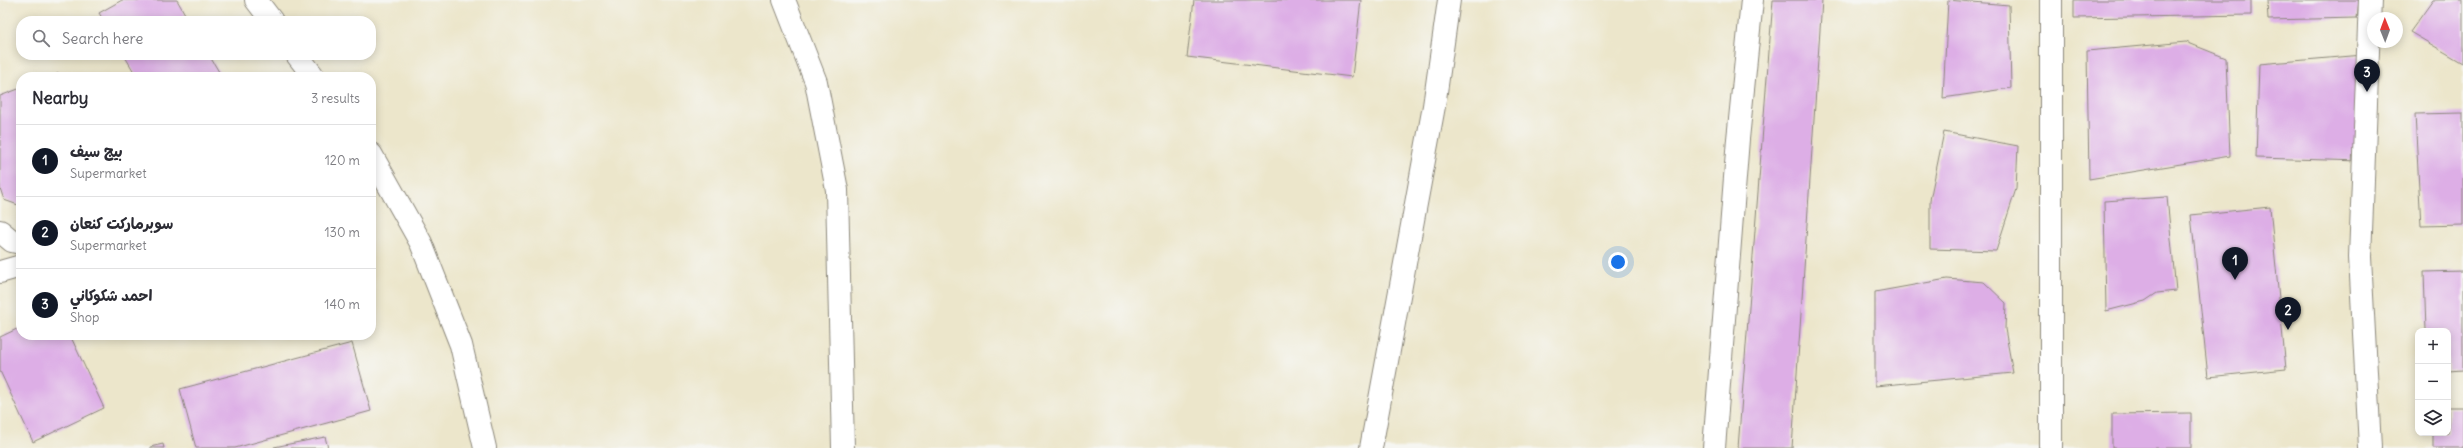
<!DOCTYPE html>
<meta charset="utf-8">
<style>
body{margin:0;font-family:Delius,"Playpen Sans Arabic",sans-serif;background:#f2f2f3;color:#2b2b33}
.controls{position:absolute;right:12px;bottom:12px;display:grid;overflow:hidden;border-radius:8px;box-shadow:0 2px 10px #0003}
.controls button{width:36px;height:36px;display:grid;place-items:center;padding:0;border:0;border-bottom:1px solid #e1e1e2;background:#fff;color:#2b2b33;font:20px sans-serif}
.compass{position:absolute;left:2367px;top:12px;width:36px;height:36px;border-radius:50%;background:#fff;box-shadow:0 2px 10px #0003;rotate:359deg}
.you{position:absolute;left:1618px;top:262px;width:14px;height:14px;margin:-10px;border:3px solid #fff;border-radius:50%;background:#1a73e8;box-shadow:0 0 0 6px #1a73e833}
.badge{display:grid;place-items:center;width:26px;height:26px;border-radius:50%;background:#111827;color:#fff;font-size:13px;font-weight:700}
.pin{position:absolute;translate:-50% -33px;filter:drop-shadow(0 1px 2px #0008)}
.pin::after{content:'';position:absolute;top:21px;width:14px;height:12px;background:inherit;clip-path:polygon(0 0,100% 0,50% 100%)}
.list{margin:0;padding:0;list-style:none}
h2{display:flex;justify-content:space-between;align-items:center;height:52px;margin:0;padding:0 16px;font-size:17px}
h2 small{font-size:13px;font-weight:400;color:#7c7c81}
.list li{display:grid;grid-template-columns:26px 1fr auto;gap:12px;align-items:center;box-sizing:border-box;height:72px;padding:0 16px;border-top:1px solid #e1e1e2}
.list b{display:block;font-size:15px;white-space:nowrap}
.list p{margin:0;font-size:13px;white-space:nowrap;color:#7c7c81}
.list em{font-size:13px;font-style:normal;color:#7c7c81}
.icon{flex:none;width:22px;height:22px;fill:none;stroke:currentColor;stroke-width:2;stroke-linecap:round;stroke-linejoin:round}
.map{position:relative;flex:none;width:2463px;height:448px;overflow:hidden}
.search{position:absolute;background:#fff;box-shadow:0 2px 10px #0003;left:16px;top:16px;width:360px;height:44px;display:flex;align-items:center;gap:10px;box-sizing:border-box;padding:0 14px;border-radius:16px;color:#7c7c81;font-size:15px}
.panel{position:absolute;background:#fff;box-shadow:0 2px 10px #0003;left:16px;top:72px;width:360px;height:268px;border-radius:16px}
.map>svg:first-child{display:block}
.building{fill:#ddaee6}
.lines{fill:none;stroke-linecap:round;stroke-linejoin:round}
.minor-casing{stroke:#8c887b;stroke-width:24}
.minor{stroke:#fff;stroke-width:22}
</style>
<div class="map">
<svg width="2463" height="448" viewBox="0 0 2463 448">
<rect width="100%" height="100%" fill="#f6f6f2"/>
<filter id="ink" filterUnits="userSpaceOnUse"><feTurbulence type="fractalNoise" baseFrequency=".025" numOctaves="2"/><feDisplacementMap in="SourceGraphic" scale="8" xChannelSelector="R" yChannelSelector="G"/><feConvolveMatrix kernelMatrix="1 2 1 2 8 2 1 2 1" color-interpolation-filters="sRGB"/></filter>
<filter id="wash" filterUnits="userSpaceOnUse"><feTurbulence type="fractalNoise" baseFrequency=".012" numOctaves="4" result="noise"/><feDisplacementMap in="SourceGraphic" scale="16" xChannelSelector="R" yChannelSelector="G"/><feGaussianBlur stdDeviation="0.9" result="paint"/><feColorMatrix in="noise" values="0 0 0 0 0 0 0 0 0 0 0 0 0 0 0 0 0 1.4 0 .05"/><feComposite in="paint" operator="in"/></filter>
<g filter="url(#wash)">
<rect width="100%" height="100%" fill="#ece6cb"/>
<g id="blocks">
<path class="building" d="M122,0H177L189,21H104L99,13Z
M1194,0H1361L1352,77L1187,57Z
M1773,0H1822L1792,448H1738Z
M1948,0L2009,5L2011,88L1943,98Z
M2074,0H2251V15L2074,18Z
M2267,0H2359L2357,18L2268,20Z
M2433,0H2463V63L2410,32Z
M2186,42L2226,58L2230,156L2089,179L2087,51Z
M124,55H209L222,77H137Z
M2363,55L2362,161L2256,158L2259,64Z
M59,73L61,77H50Z
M21,88V206L4,200L0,188V96Z
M2463,113V225L2421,226L2415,114Z
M1944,132L2018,146L2016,189L1996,251L1930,249V200Z
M2167,197L2176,291L2157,293L2145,301L2106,311L2104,201Z
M2270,207L2286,369L2208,377L2191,215Z
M2463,271V370L2448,371V331H2426L2424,272Z
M1947,279L1984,282L2006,303L2005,329L2013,373L1875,386V292Z
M21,327V335H70L104,408L33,442L0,371V337Z
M352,343L371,411L235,448H196L180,389Z
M2448,407H2463V448H2433V433H2448Z
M2191,413V448H2112V414Z
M325,437L328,448H274V447Z
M163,444L164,448H150V447Z"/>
</g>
</g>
<g filter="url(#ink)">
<use href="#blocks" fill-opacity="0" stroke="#8c887b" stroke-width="1"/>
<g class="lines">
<defs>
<path id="minor" d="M256,0L272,21
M784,0L816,82L837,190L843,448
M2051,0V448
M2370,0L2360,257L2370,448
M297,55L314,77
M371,154L421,243L461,345L485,448
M0,231L12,241L21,243
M0,272L21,266
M1371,448L1434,106L1449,0
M1714,448L1738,139L1752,0"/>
</defs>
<use href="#minor" class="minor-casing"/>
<use href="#minor" class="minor"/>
</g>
</g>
</svg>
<div class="controls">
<button>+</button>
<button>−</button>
<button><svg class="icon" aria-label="layers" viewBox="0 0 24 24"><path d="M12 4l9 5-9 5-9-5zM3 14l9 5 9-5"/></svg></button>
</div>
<svg class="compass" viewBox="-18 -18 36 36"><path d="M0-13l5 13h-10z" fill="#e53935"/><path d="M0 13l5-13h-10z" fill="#7c7c81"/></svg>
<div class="you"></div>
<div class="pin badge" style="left:2235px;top:280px">1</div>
<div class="pin badge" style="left:2288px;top:330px">2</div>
<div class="pin badge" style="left:2367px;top:92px">3</div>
<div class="search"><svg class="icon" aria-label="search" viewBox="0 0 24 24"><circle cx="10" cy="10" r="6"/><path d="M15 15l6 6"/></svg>Search here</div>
<section class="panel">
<h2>Nearby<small>3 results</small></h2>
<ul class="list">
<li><span class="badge">1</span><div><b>بيج سيف</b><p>Supermarket</p></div><em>120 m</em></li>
<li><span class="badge">2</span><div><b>سوبرماركت كنعان</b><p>Supermarket</p></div><em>130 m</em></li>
<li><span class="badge">3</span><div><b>احمد شكوكاني</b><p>Shop</p></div><em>140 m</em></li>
</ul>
</section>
</div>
